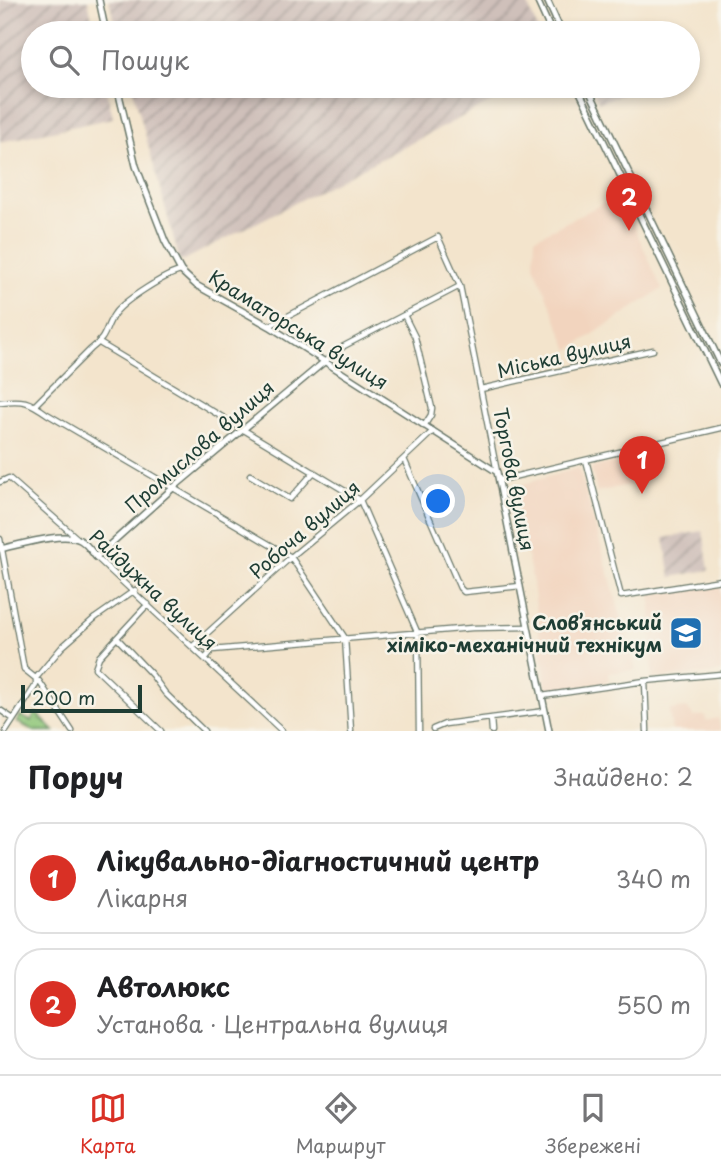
<!DOCTYPE html>
<html lang="uk">
<meta charset="utf-8">
<style>
body{margin:0;font-family:"Playpen Sans",sans-serif;background:#f6f6f6;color:#202124}
.scale{position:absolute;left:21px;bottom:18px;width:121px;box-sizing:border-box;padding-left:7px;border:4px solid #1f3d34;border-top:0;font-size:19px;line-height:24px;white-space:nowrap;color:#1f3d34;-webkit-text-stroke:5px #f7f3e8;paint-order:stroke}
.you{position:absolute;left:439px;top:502px;width:24px;height:24px;margin:-18px;border:5px solid #fff;border-radius:50%;background:#1a73e8;box-shadow:0 0 0 10px #1a73e833}
.badge{display:grid;place-items:center;width:46px;height:46px;border-radius:50%;background:#d93025;color:#fff;font-size:23px;font-weight:700}
.pin{position:absolute;translate:-50% -58px;filter:drop-shadow(0 2px 4px #0008)}
.pin::after{content:'';position:absolute;top:37px;width:24px;height:21px;background:inherit;clip-path:polygon(0 0,100% 0,50% 100%)}
.list{margin:0;padding:0;list-style:none}
h2{display:flex;justify-content:space-between;align-items:center;height:91px;margin:0;padding:0 28px;font-size:30px}
h2 small{font-size:23px;font-weight:400;color:#757577}
.list li{display:grid;grid-template-columns:46px 1fr auto;gap:21px;align-items:center;box-sizing:border-box;height:112px;margin:0 14px 14px;padding:0 14px;border:2px solid #e0e0e0;border-radius:28px}
.list b{display:block;font-size:26px;white-space:nowrap}
.list p{margin:0;font-size:23px;white-space:nowrap;color:#757577}
.list em{font-size:23px;font-style:normal;color:#757577}
.icon{flex:none;width:38px;height:38px;fill:none;stroke:currentColor;stroke-width:2;stroke-linecap:round;stroke-linejoin:round}
.map{position:relative;flex:none;width:721px;height:731px;overflow:hidden}
.search{position:absolute;background:#fff;box-shadow:0 4px 10px #0003;left:21px;right:21px;top:21px;height:77px;display:flex;align-items:center;gap:18px;box-sizing:border-box;padding:0 24px;border-radius:38px;color:#757577;font-size:26px}
.sheet{height:343px;background:#fff}
nav{display:flex;justify-content:space-around;align-items:center;box-sizing:border-box;height:98px;border-top:2px solid #e0e0e0;background:#fff;font-size:19px;color:#757577}
nav a{display:grid;justify-items:center;gap:4px}
nav .on{color:#d93025}
.map>svg:first-child{display:block}
.built{fill:#f2d4be}
.industrial{fill:url(#industrial-furrows)}
.wetland{fill:url(#wetland-marsh);stroke:#588257;stroke-width:2}
.lines{fill:none;stroke-linecap:round;stroke-linejoin:round}
.minor-casing{stroke:#697769;stroke-width:7}
.tertiary-casing{stroke:#697769;stroke-width:8}
.minor{stroke:#fff;stroke-width:4.5}
.tertiary{stroke:#fff;stroke-width:5}
.labels{text-anchor:middle;dominant-baseline:central;stroke-width:5;stroke-linejoin:round;paint-order:stroke}
.street-label{font-size:19px;fill:#1f3d34;stroke:#f7f3e8}
.poi-label{font-size:19px;font-weight:bold;fill:#1f3d34;stroke:#f7f3e8;text-anchor:end}
</style>
<div class="map">
<svg width="721" height="731" viewBox="0 0 721 731">
<defs>
<pattern id="industrial-furrows" width="10" height="10" patternUnits="userSpaceOnUse" patternTransform="scale(1.75)"><rect width="10" height="10" fill="#cfc0ba"/><path d="M-1 1l2-2M0 10L10 0M9 11l2-2" fill="none" stroke="#a79d98"/></pattern>
<pattern id="wetland-marsh" width="20" height="14" patternUnits="userSpaceOnUse" patternTransform="scale(1.75)"><rect width="20" height="14" fill="#90c77a"/><path d="M1 5h8M5 5V1M11 12h8M15 12V8" fill="none" stroke="#75a365"/></pattern>
</defs>
<rect width="100%" height="100%" fill="#f7f3e8"/>
<filter id="ink" filterUnits="userSpaceOnUse"><feTurbulence type="fractalNoise" baseFrequency=".0143" numOctaves="2"/><feDisplacementMap in="SourceGraphic" scale="14" xChannelSelector="R" yChannelSelector="G"/><feConvolveMatrix kernelMatrix="1 2 1 2 8 2 1 2 1" color-interpolation-filters="sRGB"/></filter>
<filter id="wash" filterUnits="userSpaceOnUse"><feTurbulence type="fractalNoise" baseFrequency=".00686" numOctaves="4" result="noise"/><feDisplacementMap in="SourceGraphic" scale="28" xChannelSelector="R" yChannelSelector="G"/><feGaussianBlur stdDeviation="1.57" result="paint"/><feColorMatrix in="noise" values="0 0 0 0 0 0 0 0 0 0 0 0 0 0 0 0 0 1.4 0 .05"/><feComposite in="paint" operator="in"/></filter>
<g filter="url(#wash)">
<rect width="100%" height="100%" fill="#f3e4cc"/>
<path class="built" d="M620,195L662,289L569,350L534,265L535,238Z
M631,458L637,483L597,492L591,468Z
M579,468L636,670L608,673L609,682L547,692L533,583L513,487Z
M721,584V672L652,679L651,594Z
M687,708L694,717L705,715L706,721L718,718L721,731H672L669,710Z"/>
<path class="industrial" d="M0,0H88L95,33H33V86H106L113,118L0,142Z
M109,0H526L539,33H118Z
M132,86H522L180,262Z
M591,86H620L621,95L599,102Z
M703,531L709,570L671,577L664,538Z"/>
<path class="wetland" d="M36,713L54,731H35L17,722L20,716L31,721Z"/>
</g>
<g filter="url(#ink)">
<g class="lines">
<defs>
<path id="minor" d="M404,315L415,337L432,408L431,415L424,426
M269,326L438,237L460,286L497,472
M101,344L360,500L418,634L419,731
M324,362L344,346L460,286
M481,389L653,350
M0,402C23,399 29,401 47,414L291,557L345,638L351,731
M35,405L91,349C108,337 104,328 115,313C125,300 166,274 181,271
M404,459L460,588L464,592L520,586
M586,460L621,596L721,580
M250,475L290,499L314,472
M500,480L721,428
M0,482L9,478L77,538
M0,539L24,669L39,681L72,731
M96,557L282,731
M148,604L99,657L95,668L161,731
M117,638L152,675L165,693L204,731
M197,644L212,650
M193,646L291,557L360,500L433,431
M205,659L212,650L472,628L528,627
M645,681L647,731
M542,696L645,681L721,674
M0,710L12,718
M491,718L492,731
M433,729L445,724L545,711
M6,731L36,685V678L62,647L95,618L135,590"/>
<path id="tertiary" d="M99,0L106,33
M537,0L552,33
M547,0L562,33
M117,86L136,166L165,241L181,271L196,285L269,326L497,472L549,731
M577,86L721,384
M587,86L721,364
M0,549C19,545 63,531 80,540C86,543 92,552 96,557L173,488L324,362"/>
</defs>
<use href="#minor" class="minor-casing"/>
<use href="#tertiary" class="tertiary-casing"/>
<use href="#minor" class="minor"/>
<use href="#tertiary" class="tertiary"/>
</g>
</g>
<defs>
<symbol id="university-square" viewBox="-11 -11 22 22"><rect x="-9" y="-9" width="18" height="18" rx="4" fill="#1f6fb2" stroke="#f7f3e8"/><path d="M0-5L7-2L0 1L-7-2ZM-4 1L0 2.5L4 1V4Q0 6-4 4Z" fill="#fff"/></symbol>
</defs>
<g fill-rule="evenodd">
<use href="#university-square" x="667" y="614" width="38" height="38"/>
</g>
<g class="labels">
<g class="street-label">
<text transform="translate(299 329) rotate(32)">Краматорська вулиця</text>
<text transform="translate(564 355) rotate(-13)">Міська вулиця</text>
<text transform="translate(199 446) rotate(-41)">Промислова вулиця</text>
<text transform="translate(515 479) rotate(79)">Торгова вулиця</text>
<text transform="translate(304 529) rotate(-41)">Робоча вулиця</text>
<text transform="translate(154 589) rotate(43)">Райдужна вулиця</text>
</g>
<g class="poi-label">
<text x="662" y="622">Слов’янський<tspan x="662" dy="22">хіміко-механічний технікум</tspan></text>
</g>
</g>
</svg>
<div class="scale">200 m</div>
<div class="you"></div>
<div class="pin badge" style="left:642px;top:494px">1</div>
<div class="pin badge" style="left:629px;top:231px">2</div>
<div class="search"><svg class="icon" aria-label="search" viewBox="0 0 24 24"><circle cx="10" cy="10" r="6"/><path d="M15 15l6 6"/></svg>Пошук</div>
</div>
<section class="sheet">
<h2>Поруч<small>Знайдено: 2</small></h2>
<ul class="list">
<li><span class="badge">1</span><div><b>Лікувально-діагностичний центр</b><p>Лікарня</p></div><em>340 m</em></li>
<li><span class="badge">2</span><div><b>Автолюкс</b><p>Установа · Центральна вулиця</p></div><em>550 m</em></li>
</ul>
</section>
<nav>
<a class="on"><svg class="icon" aria-label="map" viewBox="0 0 24 24"><path d="M3 6l6-2 6 2 6-2v14l-6 2-6-2-6 2zM9 4v14M15 6v14"/></svg>Карта</a>
<a><svg class="icon" aria-label="directions" viewBox="0 0 24 24"><path d="M12 3l9 9-9 9-9-9zM9 14v-3h6M13 9l2 2-2 2"/></svg>Маршрут</a>
<a><svg class="icon" aria-label="saved" viewBox="0 0 24 24"><path d="M7 4h10v16l-5-4-5 4z"/></svg>Збережені</a>
</nav>
